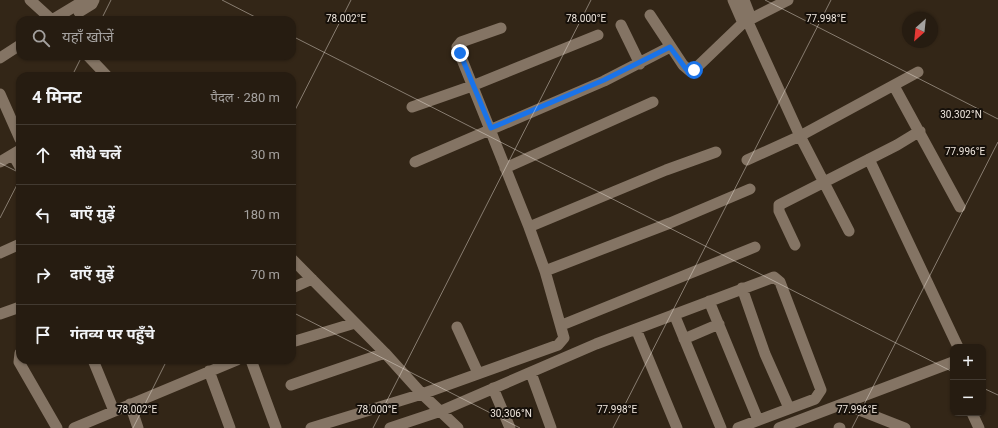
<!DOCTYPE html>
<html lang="hi">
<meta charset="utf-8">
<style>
body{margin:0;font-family:Roboto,"Noto Sans Devanagari",sans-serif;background:#2e251a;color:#f1f3f6}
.controls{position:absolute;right:12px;bottom:12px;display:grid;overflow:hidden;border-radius:8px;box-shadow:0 1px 3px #0004}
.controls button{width:36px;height:36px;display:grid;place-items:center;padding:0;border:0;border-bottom:1px solid #423a31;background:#261c11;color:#f1f3f6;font:20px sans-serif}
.compass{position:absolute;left:902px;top:12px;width:36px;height:36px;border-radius:50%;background:#261c11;box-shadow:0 1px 3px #0004;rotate:207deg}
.stop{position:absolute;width:12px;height:12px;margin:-9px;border:3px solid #1a73e8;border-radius:50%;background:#fff}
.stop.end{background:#1a73e8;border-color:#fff;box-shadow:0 1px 4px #0008}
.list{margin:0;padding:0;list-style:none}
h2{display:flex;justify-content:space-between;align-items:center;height:52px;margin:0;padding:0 16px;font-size:17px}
h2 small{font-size:13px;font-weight:400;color:#a4a19f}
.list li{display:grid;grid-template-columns:26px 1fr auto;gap:12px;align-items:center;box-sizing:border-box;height:60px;padding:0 16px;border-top:1px solid #423a31}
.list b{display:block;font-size:15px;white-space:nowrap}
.list em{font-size:13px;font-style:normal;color:#a4a19f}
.icon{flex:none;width:22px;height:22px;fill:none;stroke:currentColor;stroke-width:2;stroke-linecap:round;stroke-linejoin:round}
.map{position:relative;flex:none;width:998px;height:428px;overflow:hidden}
.search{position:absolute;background:#261c11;box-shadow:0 1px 3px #0004;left:16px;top:16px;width:280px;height:44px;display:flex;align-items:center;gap:10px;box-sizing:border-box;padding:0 14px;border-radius:12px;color:#a4a19f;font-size:15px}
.panel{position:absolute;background:#261c11;box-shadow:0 1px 3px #0004;left:16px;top:72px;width:280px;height:292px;border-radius:12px}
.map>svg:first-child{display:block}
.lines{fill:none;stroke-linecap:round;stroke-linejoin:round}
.minor{stroke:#847464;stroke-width:11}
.route{stroke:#1a73e8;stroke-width:5}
.ticks{fill:none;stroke:#f0e7de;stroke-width:1;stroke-opacity:0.45}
.ticks-label{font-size:10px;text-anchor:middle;fill:#f0e7de;stroke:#16100a;stroke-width:4;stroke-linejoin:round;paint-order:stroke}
</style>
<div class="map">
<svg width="998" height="428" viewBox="0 0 998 428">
<rect width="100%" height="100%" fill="#332617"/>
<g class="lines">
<path class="minor" d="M30,0L52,20
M733,0L743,23
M744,0L751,18
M79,12L92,4L94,0
M650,15L683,65L690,71L694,70L743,23L788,0
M52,20L85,0
M747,20L800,136L849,231
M621,25L640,64
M88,56L107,76
M0,58L20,45
M894,86L960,207
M0,94L20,139
M412,107L472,86L598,35
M13,155L20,167
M869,159L958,347
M747,160L800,136L918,72
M0,162L20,150
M415,162L604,81L670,47
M505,168L653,102
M529,227L666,170L716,152
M795,245L779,211V205L897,145L920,131
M0,253L20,244
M292,259L385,353L422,394L458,428
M545,271L670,223L750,189
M292,288L312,279
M742,288L765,354L789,408
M709,301L758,420
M0,314L20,307
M674,314L721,428
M562,325L755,247
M457,327L478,373
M636,329L677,428
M684,339L719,324
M292,342L355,323
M20,353L19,362L57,428
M93,360L114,411
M251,360L276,428
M209,371L230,428
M531,373L551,428
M291,385L385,353
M493,388L510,428
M130,404L138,428
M859,410L905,428
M972,413L979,428
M74,428L237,360
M311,428L422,394L558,345L564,338L545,271L529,227L457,47L461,42L501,28
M390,428L441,411L596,344L774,277L780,282L821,390L815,399L738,428
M779,428L953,362
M839,428H840"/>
</g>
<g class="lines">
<path class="route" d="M460,53L491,128L604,80L670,47L686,69L690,72L694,70"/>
</g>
<path class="ticks" d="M222,0L261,20M765,0L998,119M101,20L111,0M292,36L953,372M72,76L82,56M292,116L351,0M0,163L20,173M0,218L20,179M292,312L520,428M983,388L998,395M133,428L167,360M373,428L591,0M613,428L831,0M852,428L998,142"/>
<g class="ticks-label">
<text x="346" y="22">78.002°E</text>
<text x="586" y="22">78.000°E</text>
<text x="826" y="22">77.998°E</text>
<text x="961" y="118">30.302°N</text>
<text x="965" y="155">77.996°E</text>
<text x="137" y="413">78.002°E</text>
<text x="377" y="413">78.000°E</text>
<text x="617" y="413">77.998°E</text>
<text x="857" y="413">77.996°E</text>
<text x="511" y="417">30.306°N</text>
</g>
</svg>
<div class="controls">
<button>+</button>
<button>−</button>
</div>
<svg class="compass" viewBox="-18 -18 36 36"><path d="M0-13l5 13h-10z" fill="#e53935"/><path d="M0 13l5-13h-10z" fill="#a4a19f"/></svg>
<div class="stop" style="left:694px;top:70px"></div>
<div class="stop end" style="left:460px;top:53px"></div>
<div class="search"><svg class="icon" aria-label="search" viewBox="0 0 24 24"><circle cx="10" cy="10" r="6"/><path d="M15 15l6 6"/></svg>यहाँ खोजें</div>
<section class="panel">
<h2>4 मिनट<small>पैदल · 280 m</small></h2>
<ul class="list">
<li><svg class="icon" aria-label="ahead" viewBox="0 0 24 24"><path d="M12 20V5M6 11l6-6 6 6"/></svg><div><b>सीधे चलें</b></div><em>30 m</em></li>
<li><svg class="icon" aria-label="left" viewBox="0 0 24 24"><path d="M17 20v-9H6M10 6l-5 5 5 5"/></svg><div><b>बाएँ मुड़ें</b></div><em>180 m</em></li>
<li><svg class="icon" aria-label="right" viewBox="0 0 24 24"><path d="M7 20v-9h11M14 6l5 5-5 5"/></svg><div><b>दाएँ मुड़ें</b></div><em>70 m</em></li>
<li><svg class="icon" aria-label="arrive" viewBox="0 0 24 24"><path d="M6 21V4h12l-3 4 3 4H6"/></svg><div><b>गंतव्य पर पहुँचे</b></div></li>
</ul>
</section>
</div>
